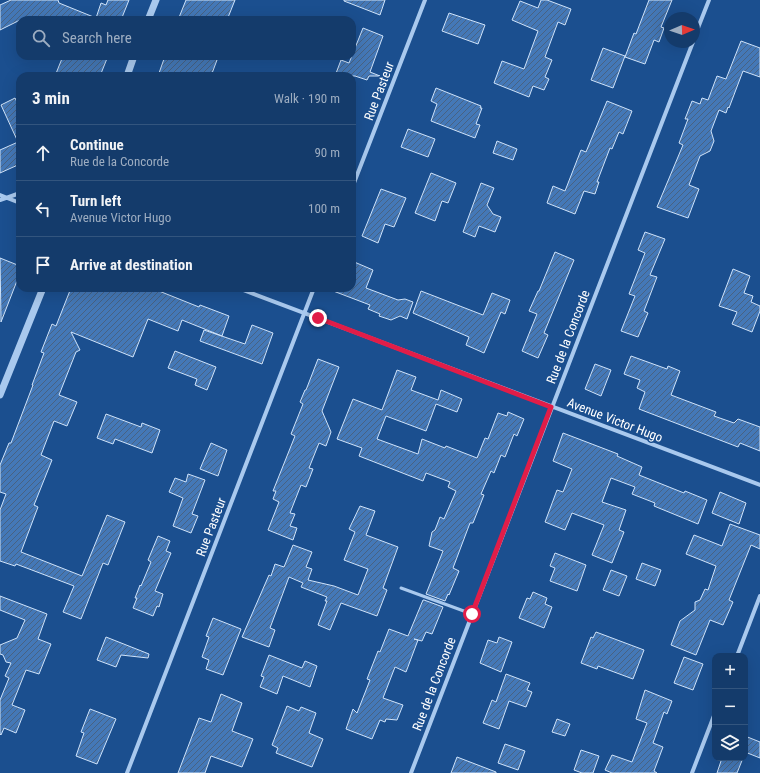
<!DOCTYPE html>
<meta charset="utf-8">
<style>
body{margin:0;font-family:"Roboto Condensed",sans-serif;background:#1d4271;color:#f1f3f6}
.controls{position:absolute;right:12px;bottom:12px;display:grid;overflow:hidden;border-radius:8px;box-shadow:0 4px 16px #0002}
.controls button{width:36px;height:36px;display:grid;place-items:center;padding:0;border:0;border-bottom:1px solid #33557e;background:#143b6b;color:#f1f3f6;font:20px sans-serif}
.compass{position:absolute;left:664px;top:12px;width:36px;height:36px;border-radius:50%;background:#143b6b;box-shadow:0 4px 16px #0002;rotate:88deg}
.stop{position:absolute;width:12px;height:12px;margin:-9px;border:3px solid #e11d48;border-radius:50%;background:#fff}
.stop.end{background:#e11d48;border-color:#fff;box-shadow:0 1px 4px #0008}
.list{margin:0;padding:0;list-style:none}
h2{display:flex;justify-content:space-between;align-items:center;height:52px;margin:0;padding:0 16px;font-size:17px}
h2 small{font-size:13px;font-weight:400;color:#9dadc1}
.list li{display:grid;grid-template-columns:26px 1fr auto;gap:12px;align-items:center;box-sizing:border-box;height:56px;padding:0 16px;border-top:1px solid #33557e}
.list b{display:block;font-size:15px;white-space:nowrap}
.list p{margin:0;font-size:13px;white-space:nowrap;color:#9dadc1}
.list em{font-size:13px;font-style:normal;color:#9dadc1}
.icon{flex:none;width:22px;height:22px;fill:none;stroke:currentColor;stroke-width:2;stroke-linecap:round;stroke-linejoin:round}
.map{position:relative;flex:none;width:760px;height:773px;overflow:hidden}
.search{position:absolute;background:#143b6b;box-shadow:0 4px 16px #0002;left:16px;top:16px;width:340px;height:44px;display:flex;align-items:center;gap:10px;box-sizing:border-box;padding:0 14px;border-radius:12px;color:#9dadc1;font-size:15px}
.panel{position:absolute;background:#143b6b;box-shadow:0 4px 16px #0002;left:16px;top:72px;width:340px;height:220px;border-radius:12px}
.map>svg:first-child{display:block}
.building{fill:url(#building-hatch);stroke:#cfe3fa}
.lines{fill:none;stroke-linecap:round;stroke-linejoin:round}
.service{stroke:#a9c9ee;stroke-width:3}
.minor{stroke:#a9c9ee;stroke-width:4}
.tertiary{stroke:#a9c9ee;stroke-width:7}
.route{stroke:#e11d48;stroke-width:5}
.labels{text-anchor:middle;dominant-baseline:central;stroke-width:3;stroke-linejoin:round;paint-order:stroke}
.street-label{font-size:13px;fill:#fff;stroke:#1b4f8f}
</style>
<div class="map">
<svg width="760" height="773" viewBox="0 0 760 773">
<defs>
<pattern id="building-hatch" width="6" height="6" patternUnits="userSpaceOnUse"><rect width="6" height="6" fill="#4478b7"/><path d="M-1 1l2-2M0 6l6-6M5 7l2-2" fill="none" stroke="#486282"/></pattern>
</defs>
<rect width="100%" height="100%" fill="#1b4f8f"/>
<path class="building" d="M11,0H58L59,3L96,18L101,3L106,5L108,0H129L121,20H20L0,30V5Z
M186,0H235L227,20H178Z
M344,0H385L380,15L344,1Z
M541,0H547L571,9L565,25L558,22L545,57L552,60L545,77L549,79L544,90L533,86L529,97L494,83L502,61L524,69L538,31L512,20L520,1L538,8Z
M649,0H672L661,27L664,28L659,42L654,40L645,64L625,57L634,33L636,34Z
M449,13L485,25L478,44L442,31Z
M363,28L383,36L370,72L380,76H369L367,80L355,76H335L341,60L349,63Z
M741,41L760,48V77L743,71L729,108L728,107L726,113L719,110L711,131L714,141L710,151L700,156L689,185L699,189L688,218L657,207L683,145L679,143L688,119H685L692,101L700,104L702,98L708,100L717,76L726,79Z
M603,48L625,56L613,88L591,80Z
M63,56H108L100,76H55Z
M165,56H207L217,60L211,76H158Z
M436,88L481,106L480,108H482L476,124L480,125L475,138L431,121L437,104L431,101Z
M15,98L20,108V164L0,173V150L18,142L1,105Z
M607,101L632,111L623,134L619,132L612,149L610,148L597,182H599L595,194L584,191L575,214L547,203L553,186L565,191L581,150L586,152Z
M408,129L435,139L428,157L401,147Z
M497,141L517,149L513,160L493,153Z
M431,173L456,183L448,203L442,201L435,221L415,213Z
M481,183L494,188L487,205L493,214L501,217L495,232L479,226L475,237L463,232Z
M381,189L406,198L394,227L385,224L378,243L362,236Z
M645,232L665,239L650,275L657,277L644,311L648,313L638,337L621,331L635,296L629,294L645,253L638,250Z
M555,252L574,260L544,333L548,335L538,358L522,351L537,314L529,311L538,291H539Z
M0,258L20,266V273L1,322Z
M352,261L373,270L366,288L398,300L405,299L413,302L407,319L400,316L391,320L379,316L380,314L368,309L370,305L328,289V288H352Z
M733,269L750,276L744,293L753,296L751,302L760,306V311L752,332L732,324L737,312L719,306Z
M71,288H160L159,291L199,307L200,305L229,316L222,336L182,320L178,331L148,319L133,357L71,332L80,350L76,352L59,395L77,402L67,426L54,421L41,455L52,460L34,505L38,507L21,552L82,576L107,515L125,522L108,565L103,563L81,619L63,612L74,586L16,564L15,566L0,561V510L6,494L0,492V465L9,443H11L33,385H32L44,353L41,352L52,324L56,326Z
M421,291L483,315L492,293L510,300L505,314L501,312L484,353L466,345L469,337L413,313Z
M252,325L273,333L262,364L200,341L204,330L245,344Z
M175,351L216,367L207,390L195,385L197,379L168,368Z
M631,356L667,369L668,366L680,371L671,395L716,412L714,416L734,423L738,419L760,427V451L740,443L738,447L639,409L645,392L637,388L640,380L624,374Z
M318,359L339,367L322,411L331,432L326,446L319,443L309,468L313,469L306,487L301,485L290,513L295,514L290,526L297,528L293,540L268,530L279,502L273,499L276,491H273L295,436L291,434L303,404L300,402L305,390H306Z
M595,364L611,370L601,396L585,389Z
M397,370L416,377L411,390L438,400L441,390L462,399L457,412L436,404L426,431L386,416L377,439L418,454L422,439L445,448L446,446L477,458L485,438L488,439L498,413L507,416L508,412L524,419L517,436L514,434L505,457L501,455L494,473L491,471L481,494L484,495L473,523H470L453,568L459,571L449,595L448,594L445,601L426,594L443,551L429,546L432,532L435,530L440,517L444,519L456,491L448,487L450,482L426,473L423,481L359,456L362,448L337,439L353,399L382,410Z
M106,414L141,427L142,423L160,430L152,453L115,439L113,444L97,438Z
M563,433L618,454L617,456L642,467L639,475L684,493L685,491L707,500L698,524L654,506L655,503L632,494L635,487L611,478L602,502L626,510L619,530L624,532L612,563L592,555L604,525L572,513L565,530L545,522L557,490L563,492L572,469L553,461Z
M211,443L227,450L218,476L200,469Z
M188,474L205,480L192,514L198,516L191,533L173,526L183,498L169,492L175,478L186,482Z
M720,492L746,503L739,524L712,513Z
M360,506L375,511L366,535L398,547L383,588L387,590L377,616L341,603L330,630L318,625L327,601H325L327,597L301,587L303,583L289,577L270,628L275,630L269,647L242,637L269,575L271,576L275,564L284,567L293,545L312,552L306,567L312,569L308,580L334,586L358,595L368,569L344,560L355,532L349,529Z
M730,524L760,535V549L751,545L729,600L733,602L723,625L710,620L696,655L671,645L680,621L695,610V602L700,600L705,589L708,590L716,566L686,554L694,535L722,546Z
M158,536L170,541L166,551L171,553L155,591L163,594L159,607L157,606L153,616L133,608L137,598H135L140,585L141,586L151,562L148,560Z
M555,553L586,565L577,591L550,581L555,568L550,566Z
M642,563L661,570L655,586L636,579Z
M611,570L627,576L619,596L603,590Z
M533,592L547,598L545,604L552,607L544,628L519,618L527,598L530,599Z
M0,596L47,614L38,639L51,644L39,674L26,670L12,705L25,710L16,733L4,728L1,735L0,734V700L9,678L5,676L11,663L6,662L3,655L0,654V645L17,638L25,620L0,610Z
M423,600H424L443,607L432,634L426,632L422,641L414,639L418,640L406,672L395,667L383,698L403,705L397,720L386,719L385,722L380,720L372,739L346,729L353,709L357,713L370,680L367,679L378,651L380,652L389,629L408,636Z
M213,618L241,629L223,675L206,669L209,660L202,657L209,637L206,636Z
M596,632L644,650L633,679L598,666L597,669L581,663L591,637L593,638Z
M106,637L149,654L148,658L121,655L116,667L97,660Z
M499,637L512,642L501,672L480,663L488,640L497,643Z
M269,655L302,668L305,661L317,666L310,687L283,676L277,694L260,687L264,677L261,676Z
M684,657L703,664L693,690L674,683Z
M506,674L530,683L527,690L532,692L526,707L509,701L499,729L483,723L492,700L496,702Z
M645,690L672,701L667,714L664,712L653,743L663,747L654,771L657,773H612L605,770L612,755L632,762L647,723L636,719Z
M221,694L242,703L232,731L253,739L242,767L211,756L205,773H178L199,718L211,722Z
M287,706L299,711L301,707L316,713L309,733L323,739L312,767L276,753L278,748L272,745Z
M90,709L116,719L97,764L76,756L84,733L81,732Z
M557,719L570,724L565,736L552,732Z
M745,736L760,742V758L745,752Z
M505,744L525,751L518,770L498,763Z
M581,750L599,756L593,773H582L574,770Z
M457,757L496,772V773H451Z
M722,758H743L737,773H717Z"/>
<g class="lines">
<path class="service" d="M401,588L472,614"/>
<path class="minor" d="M694,38L709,0
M352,188L425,0
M0,195L20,203
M0,200L20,193
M238,288L760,485
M737,656L760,596
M127,773L314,288
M411,773L693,42
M692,773L715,713"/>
<path class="tertiary" d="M148,20L156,0
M127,76L134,56
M0,395L43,288"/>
</g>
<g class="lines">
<path class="route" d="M318,318L551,407L472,614"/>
</g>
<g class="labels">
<g class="street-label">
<text transform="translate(379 91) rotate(-69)">Rue Pasteur</text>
<text transform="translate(568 337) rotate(-69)">Rue de la Concorde</text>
<text transform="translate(615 420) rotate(21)">Avenue Victor Hugo</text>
<text transform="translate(211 527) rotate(-69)">Rue Pasteur</text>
<text transform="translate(434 684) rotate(-69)">Rue de la Concorde</text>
</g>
</g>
</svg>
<div class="controls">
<button>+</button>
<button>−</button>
<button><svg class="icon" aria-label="layers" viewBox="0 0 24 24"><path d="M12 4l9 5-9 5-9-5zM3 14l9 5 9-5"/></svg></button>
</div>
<svg class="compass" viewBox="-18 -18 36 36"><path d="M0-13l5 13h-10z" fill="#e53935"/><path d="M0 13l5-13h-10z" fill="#9dadc1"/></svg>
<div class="stop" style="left:472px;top:614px"></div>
<div class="stop end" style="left:318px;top:318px"></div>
<div class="search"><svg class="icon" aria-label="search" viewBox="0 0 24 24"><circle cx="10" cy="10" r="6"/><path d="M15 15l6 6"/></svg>Search here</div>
<section class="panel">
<h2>3 min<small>Walk · 190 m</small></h2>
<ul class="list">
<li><svg class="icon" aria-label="ahead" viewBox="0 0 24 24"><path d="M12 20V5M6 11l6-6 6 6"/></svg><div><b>Continue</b><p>Rue de la Concorde</p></div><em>90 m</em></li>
<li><svg class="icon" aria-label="left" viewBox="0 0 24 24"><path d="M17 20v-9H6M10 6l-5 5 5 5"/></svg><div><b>Turn left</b><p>Avenue Victor Hugo</p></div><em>100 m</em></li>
<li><svg class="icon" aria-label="arrive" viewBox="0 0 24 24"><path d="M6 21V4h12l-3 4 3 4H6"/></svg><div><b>Arrive at destination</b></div></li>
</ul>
</section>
</div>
